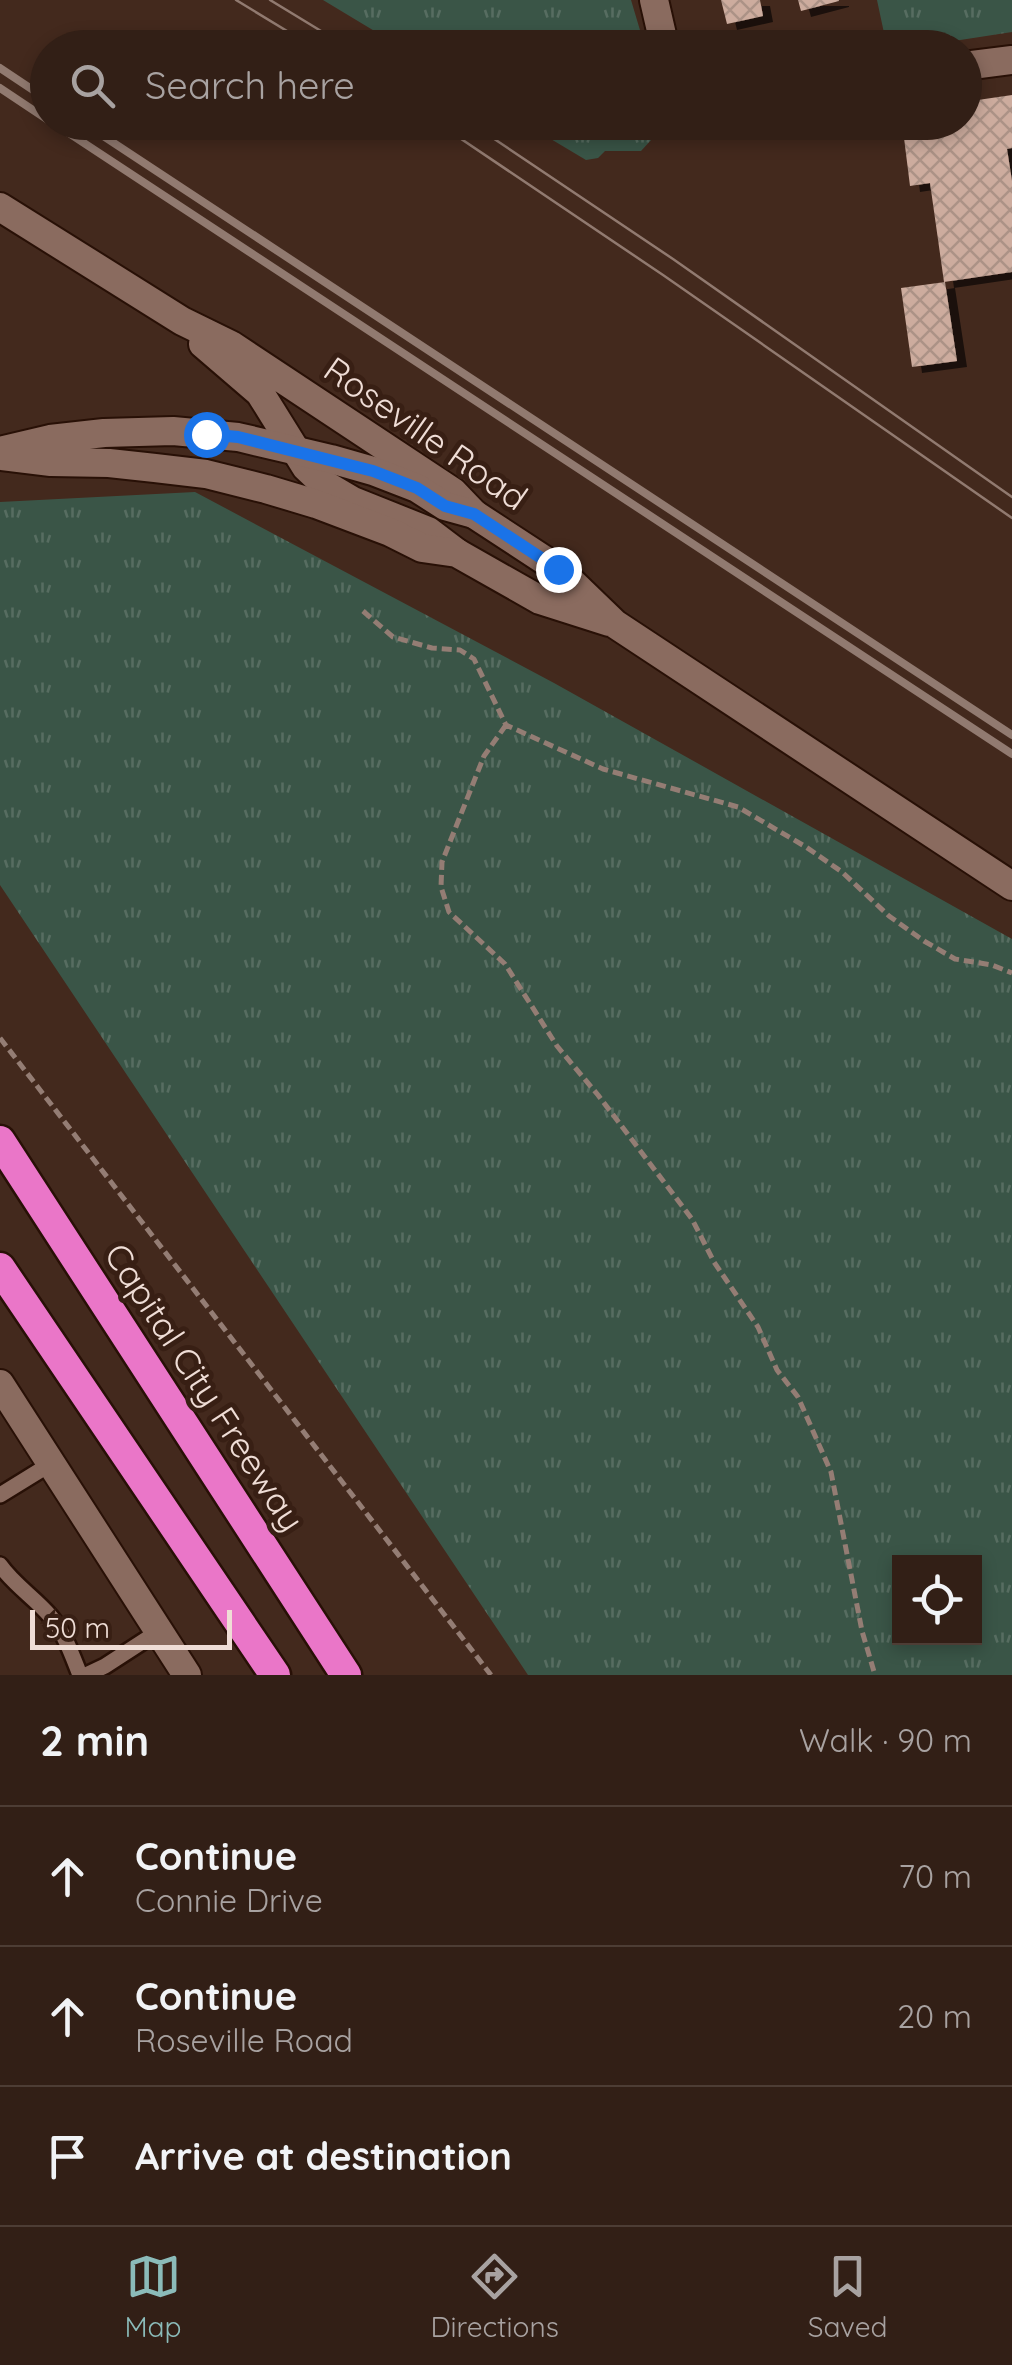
<!DOCTYPE html>
<meta charset="utf-8">
<style>
body{margin:0;font-family:Quicksand,sans-serif;background:#3d2c23;color:#f1f3f6}
.controls{position:absolute;right:30px;bottom:30px;display:grid;overflow:hidden;border-radius:0px;box-shadow:0 5px 15px #0003}
.controls button{width:90px;height:90px;display:grid;place-items:center;padding:0;border:0;border-bottom:2px solid #4d3d35;background:#321f16;color:#f1f3f6;font:50px sans-serif}
.scale{position:absolute;left:30px;bottom:25px;width:202px;box-sizing:border-box;padding-left:10px;border:5px solid #efddd6;border-top:0;font-size:28px;line-height:35px;white-space:nowrap;color:#efddd6;-webkit-text-stroke:8px #381f14;paint-order:stroke}
.stop{position:absolute;width:30px;height:30px;margin:-22px;border:8px solid #1a73e8;border-radius:50%;background:#fff}
.stop.end{background:#1a73e8;border-color:#fff;box-shadow:0 2px 10px #0008}
.list{margin:0;padding:0;list-style:none}
h2{display:flex;justify-content:space-between;align-items:center;height:130px;margin:0;padding:0 40px;font-size:42px}
h2 small{font-size:32px;font-weight:400;color:#a8a2a1}
.list li{display:grid;grid-template-columns:65px 1fr auto;gap:30px;align-items:center;box-sizing:border-box;height:140px;padding:0 40px;border-top:2px solid #4d3d35}
.list b{display:block;font-size:38px;white-space:nowrap}
.list p{margin:0;font-size:32px;white-space:nowrap;color:#a8a2a1}
.list em{font-size:32px;font-style:normal;color:#a8a2a1}
.icon{flex:none;width:55px;height:55px;fill:none;stroke:currentColor;stroke-width:2;stroke-linecap:round;stroke-linejoin:round}
.map{position:relative;flex:none;width:1012px;height:1675px;overflow:hidden}
.search{position:absolute;background:#321f16;box-shadow:0 5px 15px #0003;left:30px;right:30px;top:30px;height:110px;display:flex;align-items:center;gap:25px;box-sizing:border-box;padding:0 35px;border-radius:55px;color:#a8a2a1;font-size:38px}
.sheet{height:550px;background:#321f16}
nav{display:flex;justify-content:space-around;align-items:center;box-sizing:border-box;height:140px;border-top:2px solid #4d3d35;background:#321f16;font-size:28px;color:#a8a2a1}
nav a{display:grid;justify-items:center;gap:5px}
nav .on{color:#8bbbb9}
.map>svg:first-child{display:block}
.grass{fill:url(#grass-tufts);fill-rule:evenodd}
.building{fill:url(#building-cross-hatch);filter:url(#shadow)}
.lines{fill:none;stroke-linecap:round;stroke-linejoin:round}
.service-casing{stroke:#281006;stroke-width:20}
.minor-casing{stroke:#281006;stroke-width:32}
.tertiary-casing{stroke:#281006;stroke-width:32}
.secondary-casing{stroke:#281006;stroke-width:32}
.motorway-casing{stroke:#281006;stroke-width:35}
.path{stroke:#947d74;stroke-width:5;stroke-dasharray:10 5;stroke-linecap:butt}
.service{stroke:#8a6b5f;stroke-width:15}
.minor{stroke:#8a6b5f;stroke-width:28}
.tertiary{stroke:#8a6b5f;stroke-width:28}
.secondary{stroke:#8a6b5f;stroke-width:28}
.motorway{stroke:#ea76c8;stroke-width:30}
.tram{stroke:#917a70;stroke-width:2.5}
.rail{stroke:#917a70;stroke-width:8}
.route{stroke:#1a73e8;stroke-width:12}
.labels{text-anchor:middle;dominant-baseline:central;stroke-width:10;stroke-linejoin:round;paint-order:stroke}
.street-label{font-size:35px;fill:#efddd6;stroke:#381f14}
</style>
<div class="map">
<svg width="1012" height="1675" viewBox="0 0 1012 1675">
<defs>
<pattern id="grass-tufts" width="24" height="20" patternUnits="userSpaceOnUse" patternTransform="scale(2.5)"><rect width="24" height="20" fill="#3a5547"/><path d="M3 7l-1-3M5 7V3M7 7l1-3M15 17l-1-3M17 17v-4M19 17l1-3" fill="none" stroke="#576d61"/></pattern>
<pattern id="building-cross-hatch" width="8" height="8" patternUnits="userSpaceOnUse" patternTransform="scale(2.5)"><rect width="8" height="8" fill="#cdac9e"/><path d="M0 0l8 8M0 8l8-8" fill="none" stroke="#ac9286"/></pattern>
<filter id="shadow"><feDropShadow dx="10" dy="6" stdDeviation="0" flood-color="#0009"/></filter>
</defs>
<rect width="100%" height="100%" fill="#43291d"/>
<path class="grass" d="M323,0H631L645,47H401Z
M877,0H1012V32L915,47H887Z
M524,123H656L652,139L641,151H605L598,158L586,160Z
M195,492L554,683L1012,939V1675H528L0,885V502ZM900,1562H974V1638H900Z"/>
<path class="building" d="M721,0H760L763,16L727,24Z
M798,0H839V1L801,11Z
M1012,95V148L1007,149L1012,181V272L944,282L930,183L910,186L902,122H964V102Z
M945,282L957,361L912,367L901,288Z"/>
<g class="lines">
<defs>
<path id="service" d="M0,1495L52,1463
M0,1565C14,1585 35,1598 51,1617C65,1634 72,1655 80,1675
M86,1675L105,1666L159,1631"/>
<path id="minor" d="M654,0L665,48
M964,66L1012,60
M0,1384L187,1675"/>
<path id="tertiary" d="M0,207L182,321L231,345L453,492L474,514
M203,344L260,393L306,467L324,484L353,501L428,531L457,553"/>
<path id="secondary" d="M0,451L50,439L104,433L173,431L238,437L331,459L373,471L417,488L445,506L474,514L558,569L615,624L1012,886
M2,456L51,462L109,463L155,468L206,474L266,489L316,504L390,532L422,548L457,553L540,600L609,622"/>
<path id="motorway" d="M0,1141L346,1675
M0,1268L275,1675"/>
</defs>
<use href="#service" class="service-casing"/>
<use href="#minor" class="minor-casing"/>
<use href="#tertiary" class="tertiary-casing"/>
<use href="#secondary" class="secondary-casing"/>
<use href="#motorway" class="motorway-casing"/>
<path class="path" d="M363,611L393,637L432,648L460,650L474,659L506,725L603,769L738,807L806,847L842,872L889,916L924,941L955,959L992,965L1012,973
M506,725L484,756L442,862L441,887L449,912L505,964L557,1046L598,1095L692,1219L714,1262L758,1327L777,1370L798,1397L831,1472L862,1631L875,1675
M0,1038L491,1675"/>
<use href="#service" class="service"/>
<use href="#minor" class="minor"/>
<use href="#tertiary" class="tertiary"/>
<use href="#secondary" class="secondary"/>
<use href="#motorway" class="motorway"/>
<path class="tram" d="M236,0L315,48
M270,0L349,48
M436,122L663,275L1012,518
M469,122L673,259L1012,497"/>
<path class="rail" d="M0,68L48,100
M0,88L48,120
M52,122L1012,754
M82,122L1012,735"/>
</g>
<g class="lines">
<path class="route" d="M206,434L238,437L373,471L417,488L445,506L474,514L558,569"/>
</g>
<g class="labels">
<g class="street-label">
<text transform="translate(426 433) rotate(35)">Roseville Road</text>
<text transform="translate(205 1387) rotate(57)">Capital City Freeway</text>
</g>
</g>
</svg>
<div class="controls">
<button><svg class="icon" aria-label="locate" viewBox="0 0 24 24"><circle cx="12" cy="12" r="6"/><path d="M12 2v4M12 18v4M2 12h4M18 12h4"/></svg></button>
</div>
<div class="scale">50 m</div>
<div class="stop" style="left:206px;top:434px"></div>
<div class="stop end" style="left:558px;top:569px"></div>
<div class="search"><svg class="icon" aria-label="search" viewBox="0 0 24 24"><circle cx="10" cy="10" r="6"/><path d="M15 15l6 6"/></svg>Search here</div>
</div>
<section class="sheet">
<h2>2 min<small>Walk · 90 m</small></h2>
<ul class="list">
<li><svg class="icon" aria-label="ahead" viewBox="0 0 24 24"><path d="M12 20V5M6 11l6-6 6 6"/></svg><div><b>Continue</b><p>Connie Drive</p></div><em>70 m</em></li>
<li><svg class="icon" aria-label="ahead" viewBox="0 0 24 24"><path d="M12 20V5M6 11l6-6 6 6"/></svg><div><b>Continue</b><p>Roseville Road</p></div><em>20 m</em></li>
<li><svg class="icon" aria-label="arrive" viewBox="0 0 24 24"><path d="M6 21V4h12l-3 4 3 4H6"/></svg><div><b>Arrive at destination</b></div></li>
</ul>
</section>
<nav>
<a class="on"><svg class="icon" aria-label="map" viewBox="0 0 24 24"><path d="M3 6l6-2 6 2 6-2v14l-6 2-6-2-6 2zM9 4v14M15 6v14"/></svg>Map</a>
<a><svg class="icon" aria-label="directions" viewBox="0 0 24 24"><path d="M12 3l9 9-9 9-9-9zM9 14v-3h6M13 9l2 2-2 2"/></svg>Directions</a>
<a><svg class="icon" aria-label="saved" viewBox="0 0 24 24"><path d="M7 4h10v16l-5-4-5 4z"/></svg>Saved</a>
</nav>
